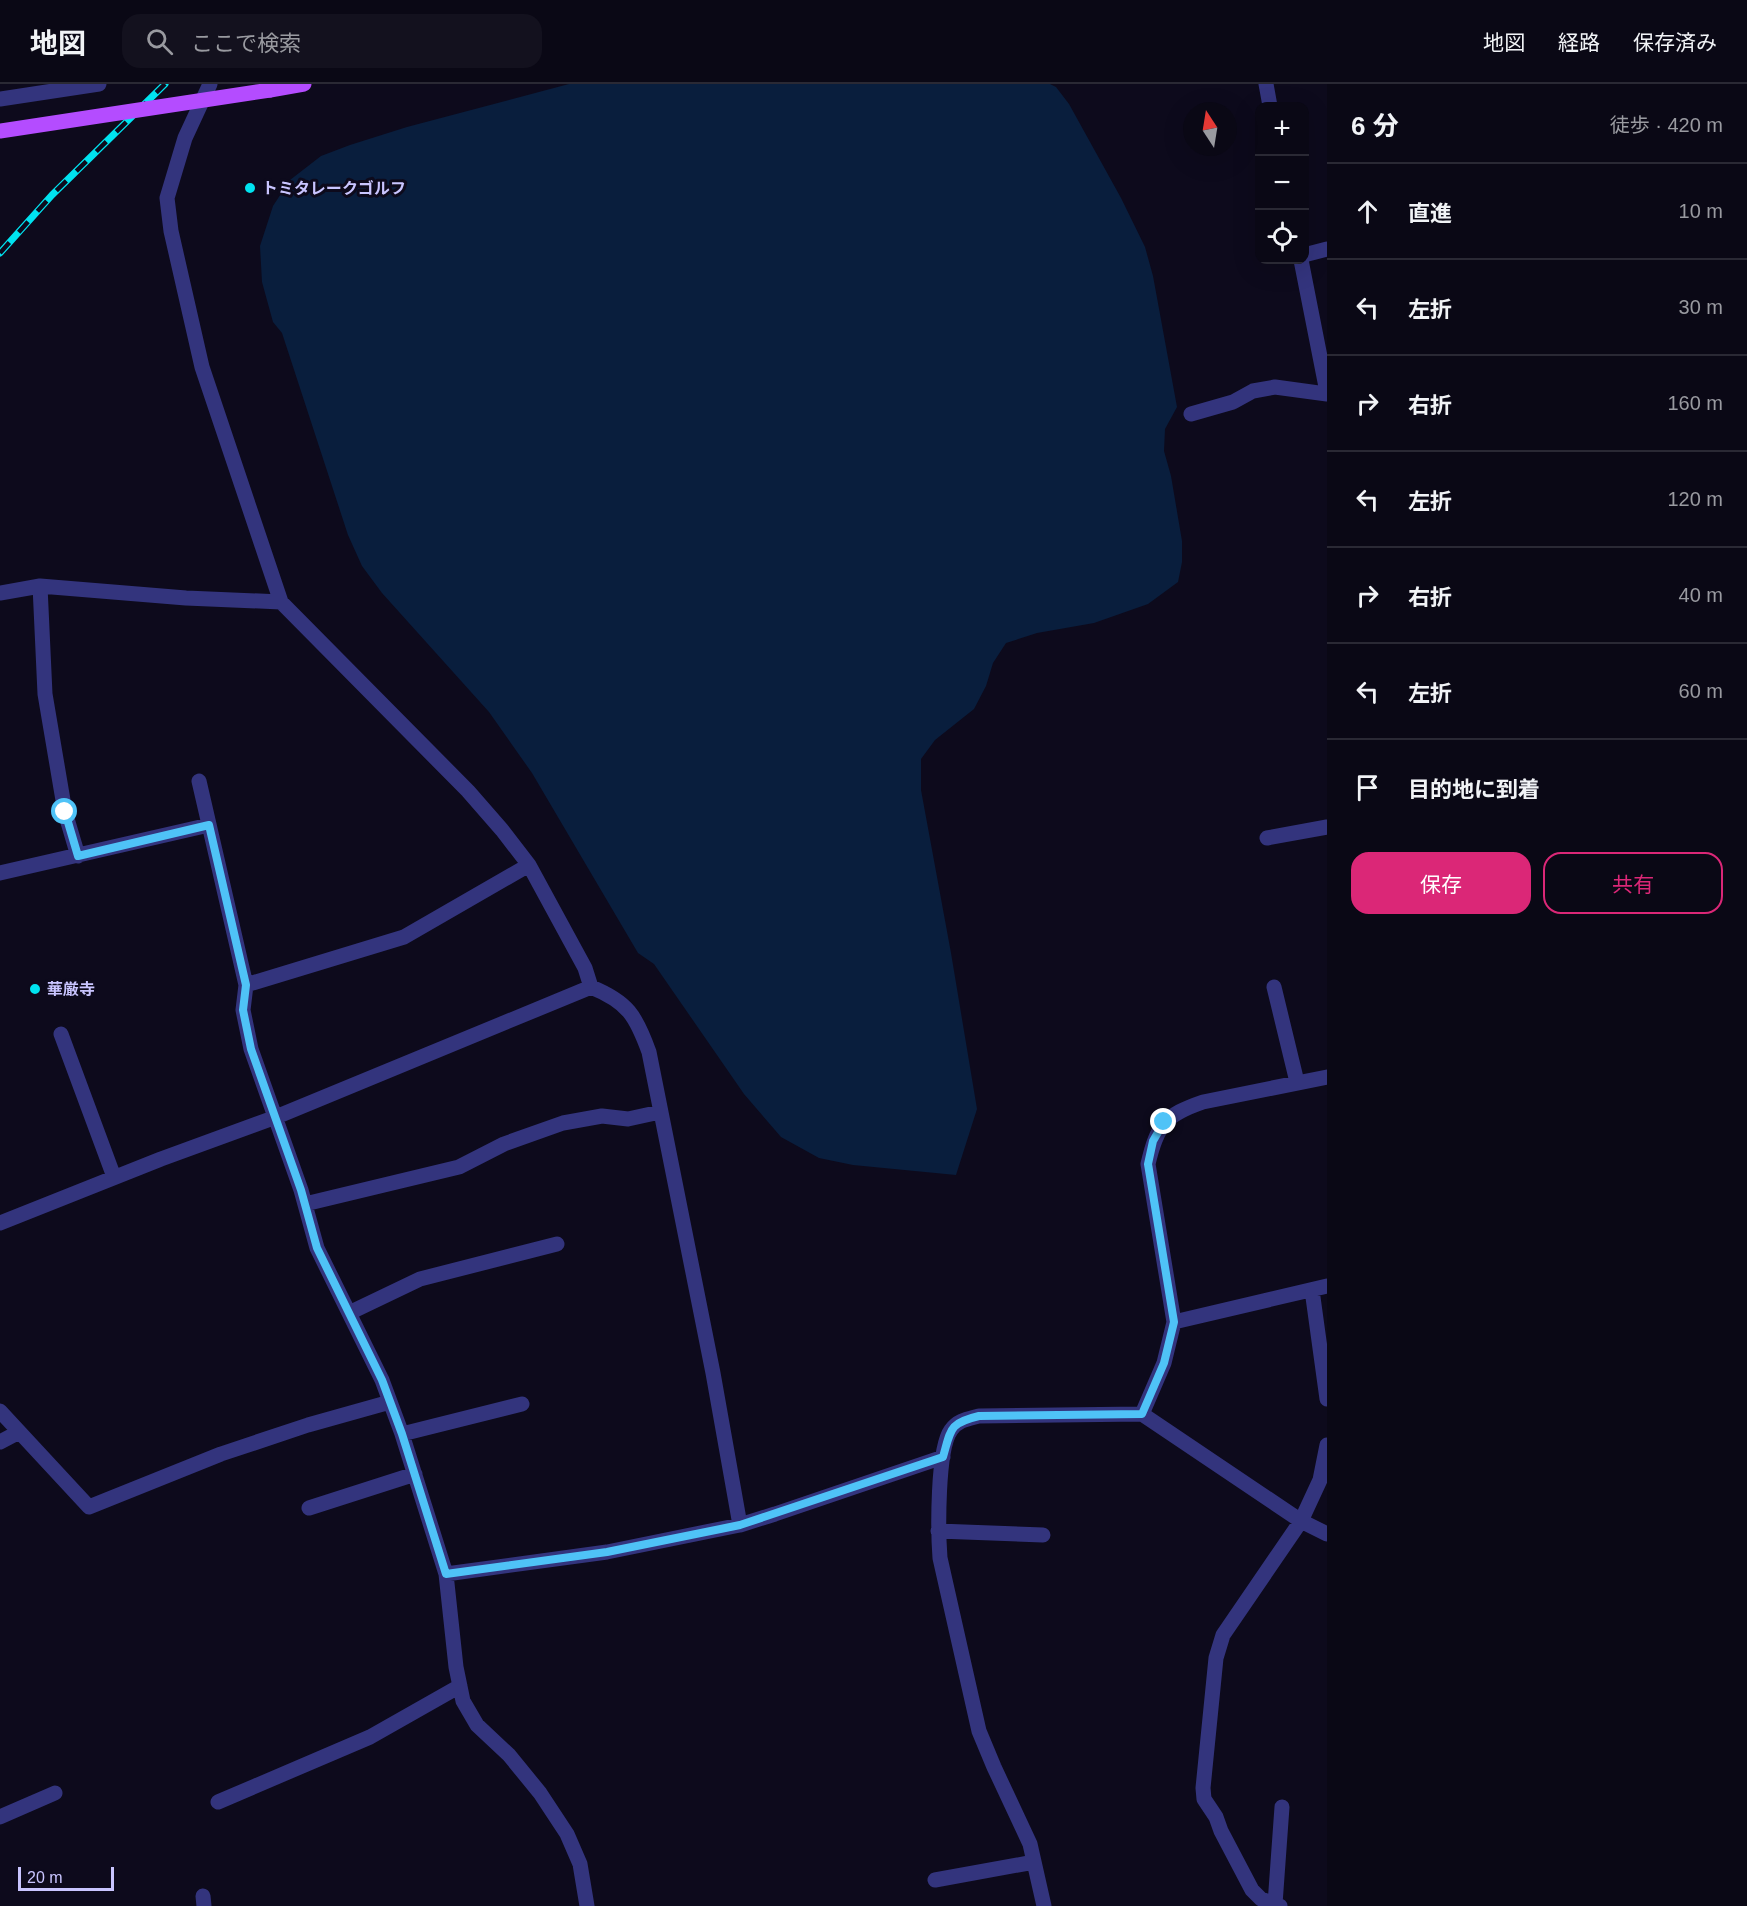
<!DOCTYPE html>
<html lang="ja">
<meta charset="utf-8">
<style>
body{margin:0;font-family:Arial,"Noto Sans JP",sans-serif;background:#13111e;color:#f1f3f6}
.controls{position:absolute;right:18px;top:18px;display:grid;overflow:hidden;border-radius:12px;box-shadow:0 6px 24px #0002}
.controls button{width:54px;height:54px;display:grid;place-items:center;padding:0;border:0;border-bottom:2px solid #2a2934;background:#0a0815;color:#f1f3f6;font:30px sans-serif}
.compass{position:absolute;left:1183px;top:18px;width:54px;height:54px;border-radius:50%;background:#0a0815;box-shadow:0 6px 24px #0002;rotate:348deg}
.scale{position:absolute;left:18px;bottom:15px;width:96px;box-sizing:border-box;padding-left:6px;border:3px solid #c9c5ff;border-top:0;font-size:16px;line-height:21px;white-space:nowrap;color:#c9c5ff;-webkit-text-stroke:4px #0d0a1c;paint-order:stroke}
.stop{position:absolute;width:18px;height:18px;margin:-14px;border:4px solid #4fc3f7;border-radius:50%;background:#fff}
.stop.end{background:#4fc3f7;border-color:#fff;box-shadow:0 2px 6px #0008}
.list{margin:0;padding:0;list-style:none}
h2{display:flex;justify-content:space-between;align-items:center;height:78px;margin:0;padding:0 24px;font-size:26px}
h2 small{font-size:20px;font-weight:400;color:#999aa0}
.list li{display:grid;grid-template-columns:39px 1fr auto;gap:18px;align-items:center;box-sizing:border-box;height:96px;padding:0 24px;border-top:2px solid #2a2934}
.list b{display:block;font-size:22px;white-space:nowrap}
.list em{font-size:20px;font-style:normal;color:#999aa0}
.actions{display:flex;gap:12px;padding:18px 24px}
.actions a{flex:1;padding:14px 0;border:2px solid #db2777;border-radius:18px;text-align:center;font-size:21px;color:#db2777}
.actions .main{background:#db2777;color:#fff}
.icon{flex:none;width:33px;height:33px;fill:none;stroke:currentColor;stroke-width:2;stroke-linecap:round;stroke-linejoin:round}
.map{position:relative;flex:none;width:1327px;height:1822px;overflow:hidden}
header{display:flex;align-items:center;gap:36px;box-sizing:border-box;height:84px;padding:0 30px;background:#0a0815;border-bottom:2px solid #2a2934}
header strong{font-size:28px}
nav{display:flex;gap:33px;margin-inline-start:auto;font-size:21px}
.search{width:420px;height:54px;background:#13111e;display:flex;align-items:center;gap:15px;box-sizing:border-box;padding:0 21px;border-radius:18px;color:#999aa0;font-size:22px}
main{display:flex}
aside{flex:1;background:#0a0815}
.map>svg:first-child{display:block}
.water{fill:#091e3d}
.lines{fill:none;stroke-linecap:round;stroke-linejoin:round}
.street{stroke:#33347d;stroke-width:15}
.primary{stroke:#b44cff;stroke-width:15}
.rail-casing{stroke:#00e3f0;stroke-width:7}
.rail{stroke:#0d0a1c;stroke-width:4.5;stroke-dasharray:14;stroke-linecap:butt}
.primary-bridge{stroke:#b44cff;stroke-width:15}
.route{stroke:#4fc3f7;stroke-width:8}
.poi-dot{fill:#00e3f0;stroke:#0d0a1c;stroke-width:2}
.labels{text-anchor:middle;dominant-baseline:central;stroke-width:6;stroke-linejoin:round;paint-order:stroke}
.poi-label{font-size:16px;font-weight:bold;fill:#c9c5ff;stroke:#0d0a1c;text-anchor:start}
</style>
<header>
<strong>地図</strong>
<div class="search"><svg class="icon" aria-label="search" viewBox="0 0 24 24"><circle cx="10" cy="10" r="6"/><path d="M15 15l6 6"/></svg>ここで検索</div>
<nav><a>地図</a><a>経路</a><a>保存済み</a></nav>
</header>
<main>
<div class="map">
<svg width="1327" height="1822" viewBox="0 0 1327 1822">
<rect width="100%" height="100%" fill="#0d0a1c"/>
<path class="water" d="M569,0H1050L1056,3L1069,20L1121,114L1145,163L1153,192L1177,323L1165,345L1164,367L1171,392L1182,457V478L1178,498L1148,520L1094,539L1037,549L1006,559L993,579L986,602L974,625L935,656L921,675V706L951,869L977,1025L956,1091L853,1081L819,1074L781,1053L744,1010L654,880L638,869L532,689L489,628L382,509L362,482L348,451L282,249L273,238L262,198L260,162L273,122L290,96L321,72L350,61L407,43Z"/>
<g class="lines">
<path class="street" d="M210,0L185,54L167,114L171,147L202,283L281,518L468,707L502,746L529,781L585,884L591,903
M1266,0L1270,22
M0,15L99,0
M1304,171L1327,165
M1301,176L1327,308
M1191,330L1233,318L1253,307L1275,303L1327,310
M40,502L45,610L65,728L78,772
M0,509L40,502L186,514L281,518
M199,697L246,901
M1267,754L1327,743
M529,781L404,853L246,901L243,926L251,965L301,1106L317,1164L382,1296L402,1350L430,1439L446,1490L456,1583L463,1617L477,1641L509,1671L540,1709L567,1750L580,1780L587,1822
M0,789L209,741
M1274,903L1297,998
M61,950L114,1093
M305,1120L459,1083L504,1060L563,1039L602,1032L628,1035L660,1028
M0,1139L161,1075L276,1033L591,903C628,918 636,932 649,968L713,1289L740,1441
M1312,1206L1327,1315
M349,1229L420,1195L557,1160
M1174,1238L1327,1202
M0,1327L89,1423L221,1370L308,1341L390,1318
M1142,1330L1301,1437L1327,1450
M402,1350L522,1320
M0,1358L19,1348
M309,1424L415,1390
M938,1447L1043,1451
M446,1490L607,1468L740,1441L775,1430L943,1373
M218,1718L370,1653L460,1602
M0,1733L55,1709
M935,1796L1034,1778
M203,1812L204,1822
M1275,1820L1282,1723
M1044,1822L1030,1760L994,1683L979,1647L940,1474C938,1448 937,1365 951,1346C958,1336 968,1335 979,1332L1142,1330L1164,1279L1174,1238L1148,1080C1157,1041 1165,1031 1203,1018L1327,993
M1280,1822L1261,1815L1252,1806L1221,1747L1216,1733L1204,1715L1203,1704L1216,1574L1223,1551L1301,1437L1320,1396L1327,1361"/>
<path class="primary" d="M270,6L304,0"/>
<defs>
<path id="rail" d="M0,169L52,111L165,0"/>
</defs>
<use href="#rail" class="rail-casing"/>
<use href="#rail" class="rail"/>
<path class="primary-bridge" d="M0,47L270,6"/>
</g>
<g class="lines">
<path class="route" d="M65,728L78,772L209,741L246,901L243,926L251,965L301,1106L317,1164L382,1296L402,1350L446,1490L607,1468L740,1441L943,1373C951,1345 949,1339 979,1332L1142,1330L1164,1279L1174,1238L1148,1080L1153,1057L1164,1038"/>
</g>
<g class="poi-dot">
<circle cx="250" cy="104" r="6"/>
<circle cx="35" cy="905" r="6"/>
</g>
<g class="labels">
<g class="poi-label">
<text x="262" y="104">トミタレークゴルフ</text>
<text x="47" y="905">華厳寺</text>
</g>
</g>
</svg>
<div class="controls">
<button>+</button>
<button>−</button>
<button><svg class="icon" aria-label="locate" viewBox="0 0 24 24"><circle cx="12" cy="12" r="6"/><path d="M12 2v4M12 18v4M2 12h4M18 12h4"/></svg></button>
</div>
<svg class="compass" viewBox="-18 -18 36 36"><path d="M0-13l5 13h-10z" fill="#e53935"/><path d="M0 13l5-13h-10z" fill="#999aa0"/></svg>
<div class="scale">20 m</div>
<div class="stop" style="left:65px;top:728px"></div>
<div class="stop end" style="left:1164px;top:1038px"></div>
</div>
<aside>
<h2>6 分<small>徒歩 · 420 m</small></h2>
<ul class="list">
<li><svg class="icon" aria-label="ahead" viewBox="0 0 24 24"><path d="M12 20V5M6 11l6-6 6 6"/></svg><div><b>直進</b></div><em>10 m</em></li>
<li><svg class="icon" aria-label="left" viewBox="0 0 24 24"><path d="M17 20v-9H6M10 6l-5 5 5 5"/></svg><div><b>左折</b></div><em>30 m</em></li>
<li><svg class="icon" aria-label="right" viewBox="0 0 24 24"><path d="M7 20v-9h11M14 6l5 5-5 5"/></svg><div><b>右折</b></div><em>160 m</em></li>
<li><svg class="icon" aria-label="left" viewBox="0 0 24 24"><path d="M17 20v-9H6M10 6l-5 5 5 5"/></svg><div><b>左折</b></div><em>120 m</em></li>
<li><svg class="icon" aria-label="right" viewBox="0 0 24 24"><path d="M7 20v-9h11M14 6l5 5-5 5"/></svg><div><b>右折</b></div><em>40 m</em></li>
<li><svg class="icon" aria-label="left" viewBox="0 0 24 24"><path d="M17 20v-9H6M10 6l-5 5 5 5"/></svg><div><b>左折</b></div><em>60 m</em></li>
<li><svg class="icon" aria-label="arrive" viewBox="0 0 24 24"><path d="M6 21V4h12l-3 4 3 4H6"/></svg><div><b>目的地に到着</b></div></li>
</ul>
<div class="actions"><a class="main">保存</a><a>共有</a></div>
</aside>
</main>
